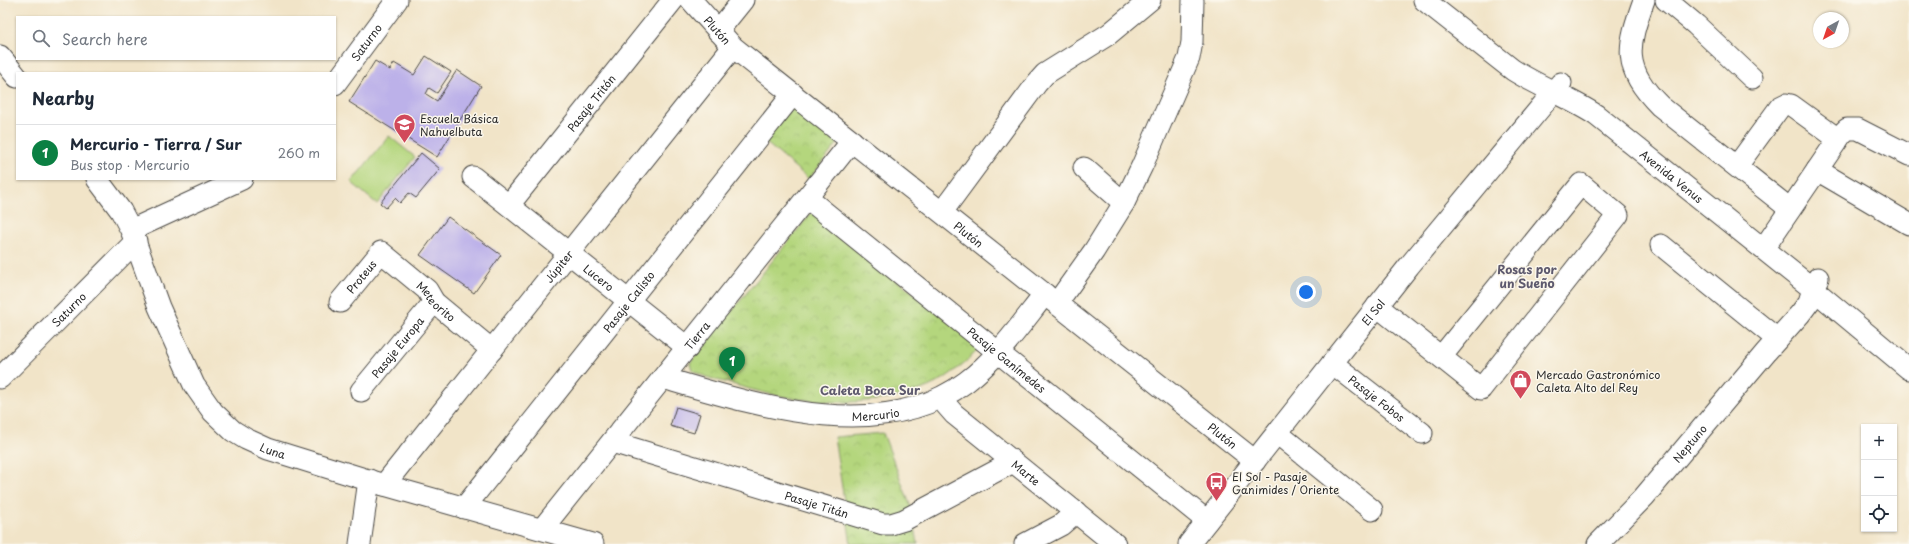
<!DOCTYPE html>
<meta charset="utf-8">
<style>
body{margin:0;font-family:"Playpen Sans",sans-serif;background:#f2f2f3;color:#1f2937}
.controls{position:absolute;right:12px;bottom:12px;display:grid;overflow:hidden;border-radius:0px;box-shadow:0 1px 3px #0004}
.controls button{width:36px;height:36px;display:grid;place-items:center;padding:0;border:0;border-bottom:1px solid #e0e1e3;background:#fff;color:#1f2937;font:20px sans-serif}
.compass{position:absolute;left:1813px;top:12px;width:36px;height:36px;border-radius:50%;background:#fff;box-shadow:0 1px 3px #0004;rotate:220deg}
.you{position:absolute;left:1306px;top:292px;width:14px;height:14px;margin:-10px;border:3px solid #fff;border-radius:50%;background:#1a73e8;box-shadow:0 0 0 6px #1a73e833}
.badge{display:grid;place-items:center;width:26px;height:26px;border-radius:50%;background:#0b8043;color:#fff;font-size:13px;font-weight:700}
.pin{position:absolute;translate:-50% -33px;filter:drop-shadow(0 1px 2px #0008)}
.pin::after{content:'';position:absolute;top:21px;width:14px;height:12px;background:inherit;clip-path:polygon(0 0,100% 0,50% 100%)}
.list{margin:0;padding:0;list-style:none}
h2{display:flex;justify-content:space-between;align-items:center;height:52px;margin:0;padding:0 16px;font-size:17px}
h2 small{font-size:13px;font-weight:400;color:#747a83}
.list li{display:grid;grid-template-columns:26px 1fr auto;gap:12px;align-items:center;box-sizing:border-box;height:56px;padding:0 16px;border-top:1px solid #e0e1e3}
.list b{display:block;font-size:15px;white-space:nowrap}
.list p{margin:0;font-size:13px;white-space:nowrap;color:#747a83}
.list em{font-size:13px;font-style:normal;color:#747a83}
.icon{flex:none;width:22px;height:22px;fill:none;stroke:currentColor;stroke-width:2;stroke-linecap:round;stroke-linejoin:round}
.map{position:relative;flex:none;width:1909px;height:544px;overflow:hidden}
.search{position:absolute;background:#fff;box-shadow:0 1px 3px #0004;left:16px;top:16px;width:320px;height:44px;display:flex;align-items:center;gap:10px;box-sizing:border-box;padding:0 14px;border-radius:0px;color:#747a83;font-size:15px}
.panel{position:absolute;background:#fff;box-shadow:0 1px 3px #0004;left:16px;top:72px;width:320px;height:108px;border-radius:0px}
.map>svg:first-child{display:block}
.park{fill:url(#park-crowns);stroke:#708054}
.garden{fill:#b4d67d;stroke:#708054}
.building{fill:#bcb1e9}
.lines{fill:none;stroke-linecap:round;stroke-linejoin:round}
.minor-casing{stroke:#494743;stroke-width:23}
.minor{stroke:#fff;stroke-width:21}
.labels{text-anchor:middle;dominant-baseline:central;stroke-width:3;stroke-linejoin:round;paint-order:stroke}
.street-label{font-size:11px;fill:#2b2b2b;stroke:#fbf7ec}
.poi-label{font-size:11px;fill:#2b2b2b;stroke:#fbf7ec;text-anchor:start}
.neighbourhood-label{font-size:12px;font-weight:bold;fill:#5e5a6e;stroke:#fbf7ec}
</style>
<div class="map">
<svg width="1909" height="544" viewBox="0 0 1909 544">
<defs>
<pattern id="park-crowns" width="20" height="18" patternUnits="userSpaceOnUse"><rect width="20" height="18" fill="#b4d67d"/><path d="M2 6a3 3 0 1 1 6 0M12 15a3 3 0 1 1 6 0" fill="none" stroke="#9bb86c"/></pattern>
</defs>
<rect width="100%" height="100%" fill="#fbf7ec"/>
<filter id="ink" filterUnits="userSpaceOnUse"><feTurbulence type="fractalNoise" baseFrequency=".025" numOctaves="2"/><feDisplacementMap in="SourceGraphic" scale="8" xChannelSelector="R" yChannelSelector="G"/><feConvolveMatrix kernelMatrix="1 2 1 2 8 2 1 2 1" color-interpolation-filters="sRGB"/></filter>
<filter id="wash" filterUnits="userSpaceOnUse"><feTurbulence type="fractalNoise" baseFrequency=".012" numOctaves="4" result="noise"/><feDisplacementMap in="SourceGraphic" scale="16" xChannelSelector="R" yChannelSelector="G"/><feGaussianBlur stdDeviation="0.9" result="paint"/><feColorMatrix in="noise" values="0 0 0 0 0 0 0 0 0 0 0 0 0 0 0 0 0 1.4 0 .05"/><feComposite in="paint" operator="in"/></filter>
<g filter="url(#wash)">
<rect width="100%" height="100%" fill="#f1e4c8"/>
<path class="park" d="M792,106L838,143L809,179L764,141Z
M812,212L981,347C963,365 944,382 920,390C858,411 789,402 729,383C717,380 702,377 692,370L690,363Z
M883,433L912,510L918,544H851L834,437Z"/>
<path class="garden" d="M389,136L415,157L377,204L351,182Z"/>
<g id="blocks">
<path class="building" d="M426,56L451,72L437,93L429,88L426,94L437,101L457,70L481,86L437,157L349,102L375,61L390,70L394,63L414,75Z
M421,153L440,169L416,198L409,193L400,203L395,198L386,208L380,203Z
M448,217L501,255L474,293L420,255Z
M676,407L700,414L694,433L670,426Z"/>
</g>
</g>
<g filter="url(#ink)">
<use href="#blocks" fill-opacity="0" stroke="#494743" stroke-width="1"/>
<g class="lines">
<defs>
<g id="minor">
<path id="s1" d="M691,0L733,47L1255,461"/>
<path id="s2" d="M1424,0L1513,70C1540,87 1570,98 1596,115L1813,289L1909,369"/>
<path d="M1644,0C1627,47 1622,68 1660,106L1790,209"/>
<path d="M1666,0L1696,25L1752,78"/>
<path d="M718,31L743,0"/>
<path d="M0,56L17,77"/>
<path id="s3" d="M335,84L397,0"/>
<path d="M1737,166L1780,107L1786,104L1791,105L1838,139"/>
<path d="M1084,168L1124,203"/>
<path d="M1817,170L1909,224"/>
<path id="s4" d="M473,177L688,348"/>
<path id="s5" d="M97,179L121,211L131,230L159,307L194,385L213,412L233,431L246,439L268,449L384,485L593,544"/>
<path id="s6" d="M807,198L1207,521"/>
<path id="s7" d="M509,205L673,0"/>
<path d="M942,212L1037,83L1045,74L1109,34L1150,0"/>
<path d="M131,230L242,179"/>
<path d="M1770,239L1841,135L1847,129H1858L1909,155"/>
<path d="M1661,245L1777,339"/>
<path id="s8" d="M340,302L381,252L427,290L434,302L492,350"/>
<path d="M1057,303L1094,251L1124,203L1142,166L1189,58L1192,42L1193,0"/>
<path d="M1377,306L1481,389L1618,215L1581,184L1441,357"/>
<path id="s9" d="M1332,363L1422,433"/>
<path id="s10" d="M0,378L136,241"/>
<path id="s11" d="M663,378C755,405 881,446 966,382C998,358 1021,324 1045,294"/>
<path id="s12" d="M361,391L434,302"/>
<path id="s13" d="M940,398L954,414L1115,544"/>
<path d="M1277,433L1372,510"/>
<path id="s14" d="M612,442L883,524H891L904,520L1013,462"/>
<path id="s15" d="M384,485L733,47"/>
<path id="s16" d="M464,508L793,94"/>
<path id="s17" d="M542,529L852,141"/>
<path d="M360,544L369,480"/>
<path d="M1025,544L1061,525L1076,512"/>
<path id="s18" d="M1189,544L1409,266L1561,83"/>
<path id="s19" d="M1598,544L1644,497L1766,352L1800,314L1809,302L1814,286L1818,278"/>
</g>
</defs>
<use href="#minor" class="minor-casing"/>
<use href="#minor" class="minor"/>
</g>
</g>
<defs>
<symbol id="school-pin" viewBox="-11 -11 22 30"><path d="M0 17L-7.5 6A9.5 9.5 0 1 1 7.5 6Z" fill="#d1495b" stroke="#fbf7ec"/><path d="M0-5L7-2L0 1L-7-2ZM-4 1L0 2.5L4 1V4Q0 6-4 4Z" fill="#fff"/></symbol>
<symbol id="shop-pin" viewBox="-11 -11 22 30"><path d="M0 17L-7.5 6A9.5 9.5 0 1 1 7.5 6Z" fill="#d1495b" stroke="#fbf7ec"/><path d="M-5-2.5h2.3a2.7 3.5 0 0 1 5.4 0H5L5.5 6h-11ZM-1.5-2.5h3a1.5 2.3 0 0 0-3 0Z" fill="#fff"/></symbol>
<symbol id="bus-pin" viewBox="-11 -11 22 30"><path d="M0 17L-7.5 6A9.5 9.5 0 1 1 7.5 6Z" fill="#d1495b" stroke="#fbf7ec"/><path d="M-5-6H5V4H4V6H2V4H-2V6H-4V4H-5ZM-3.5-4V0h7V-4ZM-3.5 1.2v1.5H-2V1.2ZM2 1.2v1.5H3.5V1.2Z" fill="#fff"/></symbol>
</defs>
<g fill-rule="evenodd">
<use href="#school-pin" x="392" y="112" width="25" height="34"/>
<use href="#shop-pin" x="1508" y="368" width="25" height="34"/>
<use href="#bus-pin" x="1204" y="470" width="25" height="34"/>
</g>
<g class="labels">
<g class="street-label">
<text stroke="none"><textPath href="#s1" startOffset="40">Plutón</textPath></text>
<text stroke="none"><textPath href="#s3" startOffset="52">Saturno</textPath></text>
<text stroke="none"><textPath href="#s7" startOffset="131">Pasaje Tritón</textPath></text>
<text stroke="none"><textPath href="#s2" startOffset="305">Avenida Venus</textPath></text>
<text stroke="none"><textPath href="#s1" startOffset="364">Plutón</textPath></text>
<text stroke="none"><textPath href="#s15" startOffset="280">Júpiter</textPath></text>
<text stroke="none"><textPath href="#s8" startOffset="33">Proteus</textPath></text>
<text stroke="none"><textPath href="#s4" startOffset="161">Lucero</textPath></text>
<text stroke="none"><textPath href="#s8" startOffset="139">Meteorito</textPath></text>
<text stroke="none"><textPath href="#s16" startOffset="264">Pasaje Calisto</textPath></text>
<text stroke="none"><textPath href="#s10" startOffset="97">Saturno</textPath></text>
<text stroke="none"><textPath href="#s18" startOffset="296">El Sol</textPath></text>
<text stroke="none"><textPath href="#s17" startOffset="248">Tierra</textPath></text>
<text stroke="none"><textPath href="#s12" startOffset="57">Pasaje Europa</textPath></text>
<text stroke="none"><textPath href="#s6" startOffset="257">Pasaje Ganímedes</textPath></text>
<text stroke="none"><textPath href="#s9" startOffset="57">Pasaje Fobos</textPath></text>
<text stroke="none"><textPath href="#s11" startOffset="217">Mercurio</textPath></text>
<text stroke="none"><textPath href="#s1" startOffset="688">Plutón</textPath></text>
<text stroke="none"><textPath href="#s19" startOffset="136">Neptuno</textPath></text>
<text stroke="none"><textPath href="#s5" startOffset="334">Luna</textPath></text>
<text stroke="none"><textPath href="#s13" startOffset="114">Marte</textPath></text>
<text stroke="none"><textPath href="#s14" startOffset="214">Pasaje Titán</textPath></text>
</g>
<g class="poi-label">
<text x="420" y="118">Escuela Básica<tspan x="420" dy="13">Nahuelbuta</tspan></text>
<text x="1536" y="374">Mercado Gastronómico<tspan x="1536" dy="13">Caleta Alto del Rey</tspan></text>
<text x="1232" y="476">El Sol - Pasaje<tspan x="1232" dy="13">Ganimides / Oriente</tspan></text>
</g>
<g class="neighbourhood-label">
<text x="1527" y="269">Rosas por<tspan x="1527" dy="14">un Sueño</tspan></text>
<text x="870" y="390">Caleta Boca Sur</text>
</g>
</g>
</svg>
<div class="controls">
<button>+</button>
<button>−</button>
<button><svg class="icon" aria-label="locate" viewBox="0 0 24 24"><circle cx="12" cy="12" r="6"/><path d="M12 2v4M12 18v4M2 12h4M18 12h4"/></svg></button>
</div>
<svg class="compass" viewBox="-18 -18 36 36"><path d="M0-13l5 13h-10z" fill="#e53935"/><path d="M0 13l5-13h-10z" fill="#747a83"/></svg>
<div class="you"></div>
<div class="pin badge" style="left:732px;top:380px">1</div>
<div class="search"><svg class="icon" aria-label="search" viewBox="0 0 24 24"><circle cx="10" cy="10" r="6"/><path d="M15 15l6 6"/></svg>Search here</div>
<section class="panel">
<h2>Nearby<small></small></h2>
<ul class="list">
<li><span class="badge">1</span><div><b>Mercurio - Tierra / Sur</b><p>Bus stop · Mercurio</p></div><em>260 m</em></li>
</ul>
</section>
</div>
